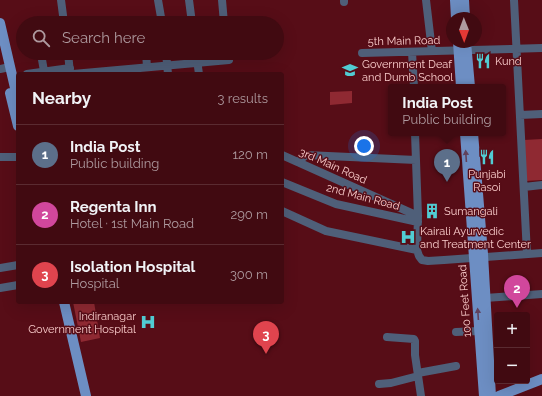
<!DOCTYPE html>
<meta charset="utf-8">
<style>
body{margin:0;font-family:Raleway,sans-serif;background:#48131a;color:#f1f3f6}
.controls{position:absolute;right:12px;bottom:12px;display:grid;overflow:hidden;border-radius:4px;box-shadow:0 4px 16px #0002}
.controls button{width:36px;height:36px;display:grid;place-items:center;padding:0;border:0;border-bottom:1px solid #5a2b31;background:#410a11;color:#f1f3f6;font:20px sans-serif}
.compass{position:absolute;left:446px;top:12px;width:36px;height:36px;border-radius:50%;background:#410a11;box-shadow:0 4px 16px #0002;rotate:179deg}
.you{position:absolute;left:364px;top:146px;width:14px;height:14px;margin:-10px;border:3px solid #fff;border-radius:50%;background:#1a73e8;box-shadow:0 0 0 6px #1a73e833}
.badge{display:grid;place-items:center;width:26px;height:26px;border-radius:50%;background:#b45309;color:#fff;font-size:13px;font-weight:700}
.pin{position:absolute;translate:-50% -33px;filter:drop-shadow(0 1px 2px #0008)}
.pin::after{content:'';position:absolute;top:21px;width:14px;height:12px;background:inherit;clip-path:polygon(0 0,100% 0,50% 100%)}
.popup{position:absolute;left:388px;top:84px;width:118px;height:52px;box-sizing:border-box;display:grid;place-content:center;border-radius:4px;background:#410a11;filter:drop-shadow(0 1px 3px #0005);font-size:13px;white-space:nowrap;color:#ae9a9f}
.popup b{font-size:15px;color:#f1f3f6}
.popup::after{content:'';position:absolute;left:50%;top:100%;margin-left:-8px;border:8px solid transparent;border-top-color:#410a11}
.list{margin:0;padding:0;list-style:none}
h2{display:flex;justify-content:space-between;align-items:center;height:52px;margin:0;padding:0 16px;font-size:17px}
h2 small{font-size:13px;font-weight:400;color:#ae9a9f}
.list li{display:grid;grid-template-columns:26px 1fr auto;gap:12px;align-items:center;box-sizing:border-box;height:60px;padding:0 16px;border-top:1px solid #5a2b31}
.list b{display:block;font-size:15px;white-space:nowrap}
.list p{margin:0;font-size:13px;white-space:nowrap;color:#ae9a9f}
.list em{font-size:13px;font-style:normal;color:#ae9a9f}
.icon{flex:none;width:22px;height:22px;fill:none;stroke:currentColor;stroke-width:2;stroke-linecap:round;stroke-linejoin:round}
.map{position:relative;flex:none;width:542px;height:396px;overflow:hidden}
.search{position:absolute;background:#410a11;box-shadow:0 4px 16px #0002;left:16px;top:16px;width:268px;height:44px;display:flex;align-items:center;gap:10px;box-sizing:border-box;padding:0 14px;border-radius:22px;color:#ae9a9f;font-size:15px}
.panel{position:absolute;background:#410a11;box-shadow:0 4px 16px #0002;left:16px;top:72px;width:268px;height:232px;border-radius:4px}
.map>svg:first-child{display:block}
.green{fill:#8f2932}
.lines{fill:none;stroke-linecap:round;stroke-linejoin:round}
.minor{stroke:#4f5f79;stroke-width:8}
.major{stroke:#6d8ec3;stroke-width:10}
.oneway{fill:#60415c}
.labels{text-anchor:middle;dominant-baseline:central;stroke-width:3;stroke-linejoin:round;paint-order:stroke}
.street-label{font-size:11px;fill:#facccb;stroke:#570d17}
.poi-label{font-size:11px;fill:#facccb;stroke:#570d17;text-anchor:start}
</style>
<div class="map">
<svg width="542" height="396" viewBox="0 0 542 396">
<rect width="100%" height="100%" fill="#570d17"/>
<path class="green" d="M352,91V103L330,105V92Z
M542,139V180L526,181L524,140Z
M73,302H94L100,338L81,342Z"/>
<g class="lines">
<path class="minor" d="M61,0L64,23
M158,0L162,23
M189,0L192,23
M222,0L224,23
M344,0V2
M426,0L432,51
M514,0L527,254
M412,52L414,87
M68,53L70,73
M146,53L147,67
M166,53L168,74
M196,53L199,74
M362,53L542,48
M41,54L44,71
M0,69L5,68
M27,74L70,68
M73,74L229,60L228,53
M520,115L542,114
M415,133L418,216L417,250L419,256L422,260L428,261L444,260L542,253
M282,155L418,216
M0,157H18
M298,162L306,155L416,160
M282,182L336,204L418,222
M524,187L542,185
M282,211L326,231L417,250
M0,268L18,265
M0,288L18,285
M485,298L542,294
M456,332L479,331
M387,337L414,339L415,341V355L421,396
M418,373L456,366
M379,384L391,383L418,376"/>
<path class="major" d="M455,0L456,18
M464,0L465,18
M0,23L18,101
M458,42L461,87
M466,42L470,87
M10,93L18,126
M465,133L484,396
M473,133L483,254L491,396
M64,302L86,396
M499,396L542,379"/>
</g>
<defs><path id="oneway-solid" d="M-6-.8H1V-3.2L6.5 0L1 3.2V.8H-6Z"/></defs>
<g class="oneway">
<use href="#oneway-solid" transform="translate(466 156) rotate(-94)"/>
<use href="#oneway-solid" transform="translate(478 314) rotate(-94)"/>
</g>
<defs>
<symbol id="restaurant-bare" viewBox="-9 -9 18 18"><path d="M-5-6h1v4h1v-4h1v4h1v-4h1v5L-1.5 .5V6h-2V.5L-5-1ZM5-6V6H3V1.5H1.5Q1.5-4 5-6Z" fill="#51ccd3" stroke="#570d17" stroke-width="2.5" paint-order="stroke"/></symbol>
<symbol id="school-bare" viewBox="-9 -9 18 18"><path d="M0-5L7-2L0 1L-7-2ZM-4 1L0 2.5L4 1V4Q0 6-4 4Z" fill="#51ccd3" stroke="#570d17" stroke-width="2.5" paint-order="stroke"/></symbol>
<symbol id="building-bare" viewBox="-9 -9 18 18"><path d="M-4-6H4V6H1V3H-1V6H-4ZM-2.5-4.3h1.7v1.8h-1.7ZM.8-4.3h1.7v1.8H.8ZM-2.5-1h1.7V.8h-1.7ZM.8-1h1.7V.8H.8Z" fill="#51ccd3" stroke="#570d17" stroke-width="2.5" paint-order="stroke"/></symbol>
<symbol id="hospital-bare" viewBox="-9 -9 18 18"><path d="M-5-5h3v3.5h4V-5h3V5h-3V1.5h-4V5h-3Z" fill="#51ccd3" stroke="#570d17" stroke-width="2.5" paint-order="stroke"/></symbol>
</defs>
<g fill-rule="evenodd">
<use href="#restaurant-bare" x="472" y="50" width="22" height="22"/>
<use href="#school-bare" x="339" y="59" width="22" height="22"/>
<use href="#restaurant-bare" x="476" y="146" width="22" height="22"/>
<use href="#building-bare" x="421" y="200" width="22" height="22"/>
<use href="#hospital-bare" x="397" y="226" width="22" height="22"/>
<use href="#hospital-bare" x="137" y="311" width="22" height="22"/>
</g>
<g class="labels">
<g class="street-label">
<text transform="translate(404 41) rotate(-1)">5th Main Road</text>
<text transform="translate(333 166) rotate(24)">3rd Main Road</text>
<text transform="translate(363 197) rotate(15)">2nd Main Road</text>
<text transform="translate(465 301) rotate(-94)">100 Feet Road</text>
</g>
<g class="poi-label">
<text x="495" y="61">Kund</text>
<text x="362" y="64">Government Deaf<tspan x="362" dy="13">and Dumb School</tspan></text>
<text x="487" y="174" text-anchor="middle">Punjabi<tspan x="487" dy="13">Rasoi</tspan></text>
<text x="444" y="211">Sumangali</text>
<text x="420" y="231">Kairali Ayurvedic<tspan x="420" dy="13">and Treatment Center</tspan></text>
<text x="136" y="316" text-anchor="end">Indiranagar<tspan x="136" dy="13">Government Hospital</tspan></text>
</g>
</g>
</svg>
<div class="controls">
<button>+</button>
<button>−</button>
</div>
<svg class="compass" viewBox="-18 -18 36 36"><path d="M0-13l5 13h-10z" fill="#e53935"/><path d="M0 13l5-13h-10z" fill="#ae9a9f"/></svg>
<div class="you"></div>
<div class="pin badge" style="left:447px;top:182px;background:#5c6f8a">1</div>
<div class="popup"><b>India Post</b>Public building</div>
<div class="pin badge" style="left:517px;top:308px;background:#d1479c">2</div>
<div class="pin badge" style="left:266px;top:354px;background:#e0444e">3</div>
<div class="search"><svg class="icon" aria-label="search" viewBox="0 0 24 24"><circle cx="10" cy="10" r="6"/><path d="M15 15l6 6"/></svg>Search here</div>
<section class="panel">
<h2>Nearby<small>3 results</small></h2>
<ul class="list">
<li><span class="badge" style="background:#5c6f8a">1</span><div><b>India Post</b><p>Public building</p></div><em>120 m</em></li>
<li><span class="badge" style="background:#d1479c">2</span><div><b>Regenta Inn</b><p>Hotel · 1st Main Road</p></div><em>290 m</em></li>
<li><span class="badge" style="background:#e0444e">3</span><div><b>Isolation Hospital</b><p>Hospital</p></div><em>300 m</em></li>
</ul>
</section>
</div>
